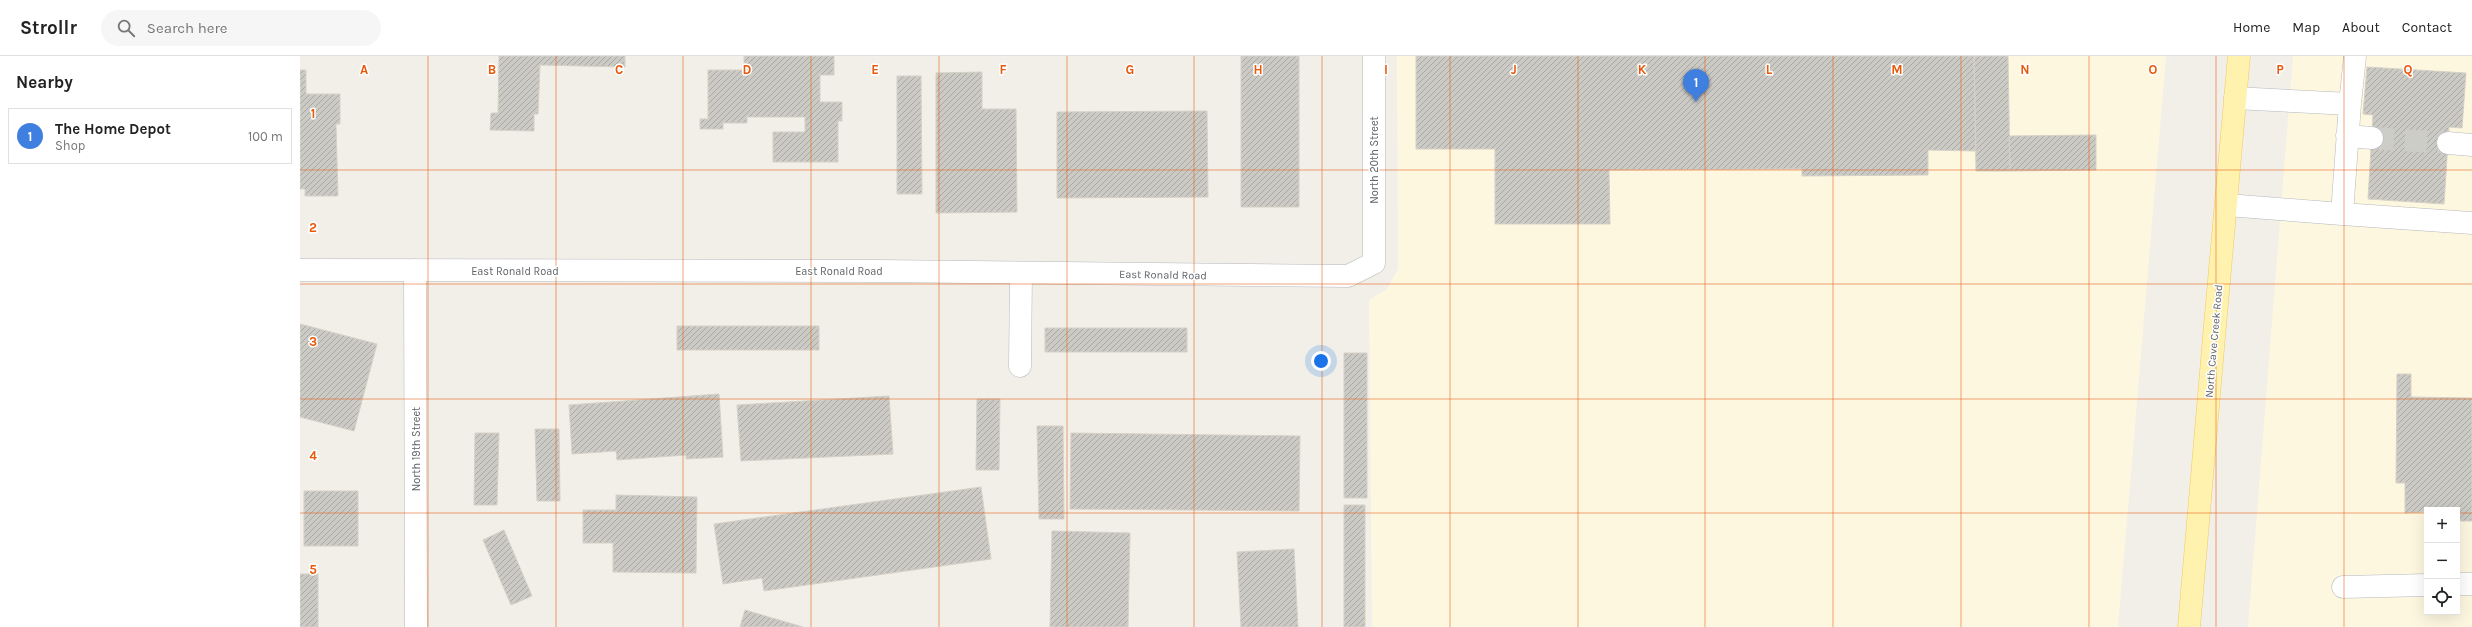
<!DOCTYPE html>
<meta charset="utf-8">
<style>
body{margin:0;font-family:Karla,sans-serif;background:#f6f6f6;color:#222}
.controls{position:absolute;right:12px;bottom:12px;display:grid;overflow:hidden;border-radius:0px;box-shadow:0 4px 16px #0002}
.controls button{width:36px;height:36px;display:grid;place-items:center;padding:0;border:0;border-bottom:1px solid #e0e0e0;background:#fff;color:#222;font:20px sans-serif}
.you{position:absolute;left:1021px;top:305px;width:14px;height:14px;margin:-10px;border:3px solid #fff;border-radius:50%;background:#1a73e8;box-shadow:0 0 0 6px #1a73e833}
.badge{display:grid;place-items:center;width:26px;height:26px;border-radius:50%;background:#db2777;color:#fff;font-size:13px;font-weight:700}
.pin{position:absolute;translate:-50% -33px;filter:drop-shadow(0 1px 2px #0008)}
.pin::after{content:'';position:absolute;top:21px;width:14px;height:12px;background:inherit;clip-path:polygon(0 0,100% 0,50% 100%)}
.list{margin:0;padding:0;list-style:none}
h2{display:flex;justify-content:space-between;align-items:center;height:52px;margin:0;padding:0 16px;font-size:17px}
h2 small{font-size:13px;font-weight:400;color:#767676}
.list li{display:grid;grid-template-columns:26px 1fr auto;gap:12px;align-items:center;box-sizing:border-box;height:56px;margin:0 8px 8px;padding:0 8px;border:1px solid #e0e0e0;border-radius:0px}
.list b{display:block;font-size:15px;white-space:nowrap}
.list p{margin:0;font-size:13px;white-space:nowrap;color:#767676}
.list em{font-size:13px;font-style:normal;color:#767676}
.icon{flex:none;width:22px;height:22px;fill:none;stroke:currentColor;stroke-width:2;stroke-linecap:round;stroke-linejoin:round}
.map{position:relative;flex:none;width:2172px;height:571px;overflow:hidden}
header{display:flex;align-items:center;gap:24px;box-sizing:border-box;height:56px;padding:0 20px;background:#fff;border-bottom:1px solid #e0e0e0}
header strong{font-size:19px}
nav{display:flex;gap:22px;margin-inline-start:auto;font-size:14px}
.search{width:280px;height:36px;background:#f6f6f6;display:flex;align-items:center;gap:10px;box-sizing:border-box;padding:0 14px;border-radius:22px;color:#767676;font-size:15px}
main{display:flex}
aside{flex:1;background:#fff}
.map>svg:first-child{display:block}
.commercial{fill:#fef7e0;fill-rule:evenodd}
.building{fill:url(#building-hatch);stroke:#d6d1c6}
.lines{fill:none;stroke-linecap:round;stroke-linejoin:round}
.minor-tunnel{stroke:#ccccc8;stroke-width:22;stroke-dasharray:22 11;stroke-linecap:butt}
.minor-casing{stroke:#b5b8bc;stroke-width:23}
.major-casing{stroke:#f2c960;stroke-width:23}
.minor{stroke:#fff;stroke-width:22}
.major{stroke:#fff2af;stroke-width:22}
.grid{fill:none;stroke:#e8590c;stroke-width:1;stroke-opacity:0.55}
.labels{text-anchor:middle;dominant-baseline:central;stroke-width:3;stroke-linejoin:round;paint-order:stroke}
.street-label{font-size:11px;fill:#5f6368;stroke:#fff}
.grid-label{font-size:13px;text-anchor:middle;font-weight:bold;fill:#e8590c;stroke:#fff;stroke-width:3;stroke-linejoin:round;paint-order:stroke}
</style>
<header>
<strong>Strollr</strong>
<div class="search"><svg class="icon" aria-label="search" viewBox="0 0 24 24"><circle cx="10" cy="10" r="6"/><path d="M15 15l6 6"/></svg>Search here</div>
<nav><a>Home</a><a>Map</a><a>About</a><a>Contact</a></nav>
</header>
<main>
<aside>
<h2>Nearby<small></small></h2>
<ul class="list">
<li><span class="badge" style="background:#3f7fe0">1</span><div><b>The Home Depot</b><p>Shop</p></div><em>100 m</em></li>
</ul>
</aside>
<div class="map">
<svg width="2172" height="571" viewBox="0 0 2172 571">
<defs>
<pattern id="building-hatch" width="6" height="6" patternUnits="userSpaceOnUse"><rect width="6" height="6" fill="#cccac5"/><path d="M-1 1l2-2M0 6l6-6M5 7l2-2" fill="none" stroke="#a9a8a4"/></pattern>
</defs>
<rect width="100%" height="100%" fill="#f1efe8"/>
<path class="commercial" d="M1097,0H1866L1818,571H1072L1069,244L1087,233L1098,213Z
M1993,0H2172V571H1948ZM2127,454H2157V556H2127Z"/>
<path class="building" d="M199,0H325V11L240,9L238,58H234V75L190,74L191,57H198Z
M444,0H534V19H520V46H542V65H538V106H473V76H505V61H447V67H423V73H400V63H408V14H444Z
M941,0H999V151H941Z
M1116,0H1674L1676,95L1628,94V119L1502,120V113L1309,114L1310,168H1195V93H1116Z
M1674,0H1708L1710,115H1676Z
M2067,11L2166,17L2162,72L2149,71L2144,148L2068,143L2073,59L2063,58Z
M0,14H6V38H40V68H36L38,140H5V133H0Z
M682,16V53H716L717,156L636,157V17Z
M597,20H621L622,138H597Z
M907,55L908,141L757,142V56Z
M1796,79V114L1710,115L1709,80Z
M0,268L77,288L54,375L0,361Z
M377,270H519V294H377Z
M745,272H887V296H745Z
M1044,297H1067V442H1044Z
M2097,318H2111V341L2172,342V465H2157V454L2105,457V427H2096Z
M419,338L423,401L386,403V399L317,404L316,395L272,398L269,349Z
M589,340L593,398L441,405L437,349Z
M677,343H700L699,414H676Z
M737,370H763L764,463H739Z
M235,373H259L260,445H237Z
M175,377H199L197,449H174Z
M771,377L1000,380L999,455L770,453Z
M681,431L691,503L464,535L462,522L423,528L414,468Z
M4,435H58V490H4Z
M316,439L397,441L396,517L313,516V487H283V454H316Z
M1044,449H1065V571H1044Z
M204,474L232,540L211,549L183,484Z
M752,475L830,477L828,571H750Z
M994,493L998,571H941L937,496Z
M0,518H18V571H0Z
M445,554L503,571H440Z"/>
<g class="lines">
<path class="minor-tunnel" d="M2072,82L2148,87"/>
<defs>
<path id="minor" d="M2050,48L2055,0
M2047,80L2072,82
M2148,87L2172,89
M1927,149L2042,158L2050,48L1935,42
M2042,158L2172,167
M0,214L579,215L1048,220L1074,207V0
M115,214L116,571
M720,310L721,217
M2157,528H2172
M2043,531L2127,529"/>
<path id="major" d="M1889,571C1906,381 1921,190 1939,0"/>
</defs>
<use href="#minor" class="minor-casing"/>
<use href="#major" class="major-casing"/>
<use href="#minor" class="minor"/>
<use href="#major" class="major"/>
</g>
<path class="grid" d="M128,0V571M256,0V571M383,0V571M511,0V571M639,0V571M767,0V571M894,0V571M1022,0V571M1150,0V571M1278,0V571M1405,0V571M1533,0V571M1661,0V571M1789,0V571M1916,0V571M2044,0V571M0,114H2172M0,228H2172M0,343H2172M0,457H2127M2157,457H2172"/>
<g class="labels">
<g class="street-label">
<text transform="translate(1074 104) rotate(-90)">North 20th Street</text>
<text x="215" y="215">East Ronald Road</text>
<text x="539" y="215">East Ronald Road</text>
<text transform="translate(863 219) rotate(1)">East Ronald Road</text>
<text transform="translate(1914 285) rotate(-85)">North Cave Creek Road</text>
<text transform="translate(116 393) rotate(-90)">North 19th Street</text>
</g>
</g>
<g class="grid-label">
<text x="64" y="18">A</text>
<text x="192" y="18">B</text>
<text x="319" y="18">C</text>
<text x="447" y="18">D</text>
<text x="575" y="18">E</text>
<text x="703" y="18">F</text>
<text x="830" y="18">G</text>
<text x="958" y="18">H</text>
<text x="1086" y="18">I</text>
<text x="1214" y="18">J</text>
<text x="1342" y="18">K</text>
<text x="1469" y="18">L</text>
<text x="1597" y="18">M</text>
<text x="1725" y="18">N</text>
<text x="1853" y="18">O</text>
<text x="1980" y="18">P</text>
<text x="2108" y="18">Q</text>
<text x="13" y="62">1</text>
<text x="13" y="176">2</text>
<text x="13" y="290">3</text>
<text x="13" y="404">4</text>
<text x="13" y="518">5</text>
</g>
</svg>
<div class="controls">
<button>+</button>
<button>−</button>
<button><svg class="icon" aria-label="locate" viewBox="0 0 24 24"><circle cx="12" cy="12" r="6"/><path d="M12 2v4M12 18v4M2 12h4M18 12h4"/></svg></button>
</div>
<div class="you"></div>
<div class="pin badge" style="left:1396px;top:46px;background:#3f7fe0">1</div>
</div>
</main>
